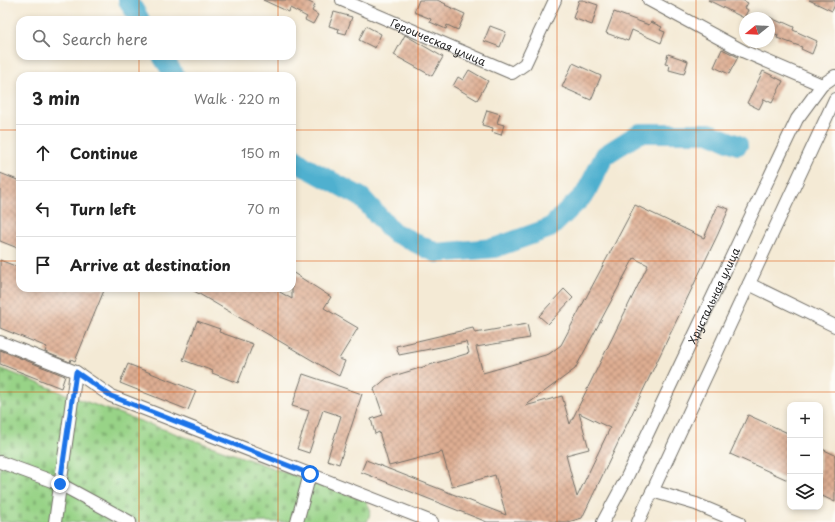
<!DOCTYPE html>
<meta charset="utf-8">
<style>
body{margin:0;font-family:"Playpen Sans",sans-serif;background:#f2f2f2;color:#222}
.controls{position:absolute;right:12px;bottom:12px;display:grid;overflow:hidden;border-radius:8px;box-shadow:0 2px 6px #0003}
.controls button{width:36px;height:36px;display:grid;place-items:center;padding:0;border:0;border-bottom:1px solid #e0e0e0;background:#fff;color:#222;font:20px sans-serif}
.compass{position:absolute;left:739px;top:12px;width:36px;height:36px;border-radius:50%;background:#fff;box-shadow:0 2px 6px #0003;rotate:252deg}
.stop{position:absolute;width:12px;height:12px;margin:-9px;border:3px solid #1a73e8;border-radius:50%;background:#fff}
.stop.end{background:#1a73e8;border-color:#fff;box-shadow:0 1px 4px #0008}
.list{margin:0;padding:0;list-style:none}
h2{display:flex;justify-content:space-between;align-items:center;height:52px;margin:0;padding:0 16px;font-size:17px}
h2 small{font-size:13px;font-weight:400;color:#767676}
.list li{display:grid;grid-template-columns:26px 1fr auto;gap:12px;align-items:center;box-sizing:border-box;height:56px;padding:0 16px;border-top:1px solid #e0e0e0}
.list b{display:block;font-size:15px;white-space:nowrap}
.list em{font-size:13px;font-style:normal;color:#767676}
.icon{flex:none;width:22px;height:22px;fill:none;stroke:currentColor;stroke-width:2;stroke-linecap:round;stroke-linejoin:round}
.map{position:relative;flex:none;width:835px;height:522px;overflow:hidden}
.search{position:absolute;background:#fff;box-shadow:0 2px 6px #0003;left:16px;top:16px;width:280px;height:44px;display:flex;align-items:center;gap:10px;box-sizing:border-box;padding:0 14px;border-radius:12px;color:#767676;font-size:15px}
.panel{position:absolute;background:#fff;box-shadow:0 2px 6px #0003;left:16px;top:72px;width:280px;height:220px;border-radius:12px}
.map>svg:first-child{display:block}
.cemetery{fill:url(#cemetery-stones);stroke:#627f59}
.lines{fill:none;stroke-linecap:round;stroke-linejoin:round}
.river{stroke:#50b0cf;stroke-width:20}
.building{fill:url(#building-cross-hatch);fill-rule:evenodd}
.minor-casing{stroke:#716e66;stroke-width:14}
.minor{stroke:#fff;stroke-width:12}
.route{stroke:#1a73e8;stroke-width:5}
.grid{fill:none;stroke:#df570e;stroke-width:1;stroke-opacity:0.55}
.labels{text-anchor:middle;dominant-baseline:central;stroke-width:4;stroke-linejoin:round;paint-order:stroke}
.street-label{font-size:11px;fill:#2b2b2b;stroke:#fdfcf7}
</style>
<div class="map">
<svg width="835" height="522" viewBox="0 0 835 522">
<defs>
<pattern id="cemetery-stones" width="16" height="16" patternUnits="userSpaceOnUse"><rect width="16" height="16" fill="#98d387"/><path d="M2 7V4a2 2 0 0 1 4 0v3zM10 15v-3a2 2 0 0 1 4 0v3z" fill="#83b575"/></pattern>
<pattern id="building-cross-hatch" width="8" height="8" patternUnits="userSpaceOnUse"><rect width="8" height="8" fill="#dead92"/><path d="M0 0l8 8M0 8l8-8" fill="none" stroke="#b48d77"/></pattern>
</defs>
<rect width="100%" height="100%" fill="#fdfcf7"/>
<filter id="ink" filterUnits="userSpaceOnUse"><feTurbulence type="fractalNoise" baseFrequency=".025" numOctaves="2"/><feDisplacementMap in="SourceGraphic" scale="8" xChannelSelector="R" yChannelSelector="G"/><feConvolveMatrix kernelMatrix="1 2 1 2 8 2 1 2 1" color-interpolation-filters="sRGB"/></filter>
<filter id="wash" filterUnits="userSpaceOnUse"><feTurbulence type="fractalNoise" baseFrequency=".012" numOctaves="4" result="noise"/><feDisplacementMap in="SourceGraphic" scale="16" xChannelSelector="R" yChannelSelector="G"/><feGaussianBlur stdDeviation="0.9" result="paint"/><feColorMatrix in="noise" values="0 0 0 0 0 0 0 0 0 0 0 0 0 0 0 0 0 1.4 0 .05"/><feComposite in="paint" operator="in"/></filter>
<g filter="url(#wash)">
<rect width="100%" height="100%" fill="#f4ead5"/>
<path class="cemetery" d="M0,368L81,400L366,501L371,511L367,522H0Z"/>
<g class="lines">
<path class="river" d="M128,0L140,20
M162,56L175,76
M292,157L307,168L361,197L393,232L437,253L494,248L550,228L585,194L605,155L640,133H709L738,145"/>
</g>
<g id="blocks">
<path class="building" d="M263,0H305L315,5L312,11L318,15L313,24L305,20L307,17L290,8L289,12Z
M419,0H437L446,4L445,5L465,14L458,30L447,25L446,29L430,22L431,19L414,12Z
M579,0H583L598,5L592,25L573,18Z
M708,0H742L748,3L745,8L748,10L744,18Z
M809,0H835V5L832,11Z
M334,12L352,17L346,34L338,32L339,29L329,26Z
M614,12L649,25L651,22L662,27L660,30L665,32L661,43L632,30L628,41L606,33Z
M769,17L782,23L783,22L794,27L793,30L817,41L812,54L801,49L802,47L777,38L778,35L769,32Z
M366,26L381,34L375,48L359,40Z
M490,26L506,32L500,47L484,41Z
M405,35L443,57L432,76L394,55Z
M722,49L738,57L729,74L714,67Z
M668,54L688,61L684,74L669,70L670,65L665,64Z
M573,63L601,76L591,100L562,87Z
M469,70L488,81L477,100L453,86L458,77L463,80Z
M763,71L783,81L772,103L764,99L759,109L747,103Z
M487,110L500,114L497,123L504,125L501,135L492,132L493,128L482,125Z
M0,173L20,181V249L0,241Z
M635,205L704,238L718,205L729,209L718,234L582,518L568,522H487L361,472L366,460L506,515L495,475L452,487L442,452L389,466L379,432L375,434L371,419L383,415L374,389L387,378L469,353L466,342L399,355L396,346L473,328L475,333L527,324L530,338L476,347L483,373L549,354L561,345ZM634,258L648,265L570,424L562,396L525,406L575,369ZM579,413L610,428L577,497L566,455L589,449Z
M0,260L20,268V288H105L75,361L71,359L70,362L45,352L47,347L0,328Z
M292,272L331,297L324,308L358,328L339,359L345,361L339,376L189,288H273L292,299Z
M564,289L573,298L548,324L539,316Z
M197,321L220,329L219,332L253,344L238,383L212,373L213,371L183,360Z
M0,350L65,376L61,388L0,364Z
M128,364L196,391L188,410L120,383Z
M303,374L362,394L339,464L327,460L341,416L323,410L309,453L297,449L309,411L292,406Z
M748,415L790,434V481L730,454Z
M820,448L835,455V502L820,495Z"/>
</g>
</g>
<g filter="url(#ink)">
<use href="#blocks" fill-opacity="0" stroke="#716e66" stroke-width="1"/>
<g class="lines">
<defs>
<g id="minor">
<path id="s1" d="M342,0L512,73L525,64L555,0"/>
<path d="M649,0L745,52L822,85"/>
<path d="M749,284L835,326"/>
<path d="M0,342L76,372L111,396L432,522"/>
<path d="M0,462L60,484L130,522"/>
<path d="M652,491L696,504L739,522"/>
<path d="M55,522L76,372"/>
<path d="M297,522L310,474"/>
<path id="s2" d="M603,522L626,479L704,315L777,161L797,119L822,85L835,76"/>
<path d="M638,522L835,99"/>
</g>
</defs>
<use href="#minor" class="minor-casing"/>
<use href="#minor" class="minor"/>
</g>
</g>
<g class="lines" filter="url(#ink)">
<path class="route" d="M60,484L76,372L111,396L310,474"/>
</g>
<path class="grid" d="M139,0V20M278,0V20M418,0V522M557,0V522M696,0V522M139,56V76M278,56V76M0,130H20M292,130H835M0,261H20M292,261H835M139,288V522M278,288V522M0,392H835"/>
<g class="labels">
<g class="street-label">
<text stroke="none"><textPath href="#s1" startOffset="105">Героическая улица</textPath></text>
<text stroke="none"><textPath href="#s2" startOffset="252">Хрустальная улица</textPath></text>
</g>
</g>
</svg>
<div class="controls">
<button>+</button>
<button>−</button>
<button><svg class="icon" aria-label="layers" viewBox="0 0 24 24"><path d="M12 4l9 5-9 5-9-5zM3 14l9 5 9-5"/></svg></button>
</div>
<svg class="compass" viewBox="-18 -18 36 36"><path d="M0-13l5 13h-10z" fill="#e53935"/><path d="M0 13l5-13h-10z" fill="#767676"/></svg>
<div class="stop" style="left:310px;top:474px"></div>
<div class="stop end" style="left:60px;top:484px"></div>
<div class="search"><svg class="icon" aria-label="search" viewBox="0 0 24 24"><circle cx="10" cy="10" r="6"/><path d="M15 15l6 6"/></svg>Search here</div>
<section class="panel">
<h2>3 min<small>Walk · 220 m</small></h2>
<ul class="list">
<li><svg class="icon" aria-label="ahead" viewBox="0 0 24 24"><path d="M12 20V5M6 11l6-6 6 6"/></svg><div><b>Continue</b></div><em>150 m</em></li>
<li><svg class="icon" aria-label="left" viewBox="0 0 24 24"><path d="M17 20v-9H6M10 6l-5 5 5 5"/></svg><div><b>Turn left</b></div><em>70 m</em></li>
<li><svg class="icon" aria-label="arrive" viewBox="0 0 24 24"><path d="M6 21V4h12l-3 4 3 4H6"/></svg><div><b>Arrive at destination</b></div></li>
</ul>
</section>
</div>
